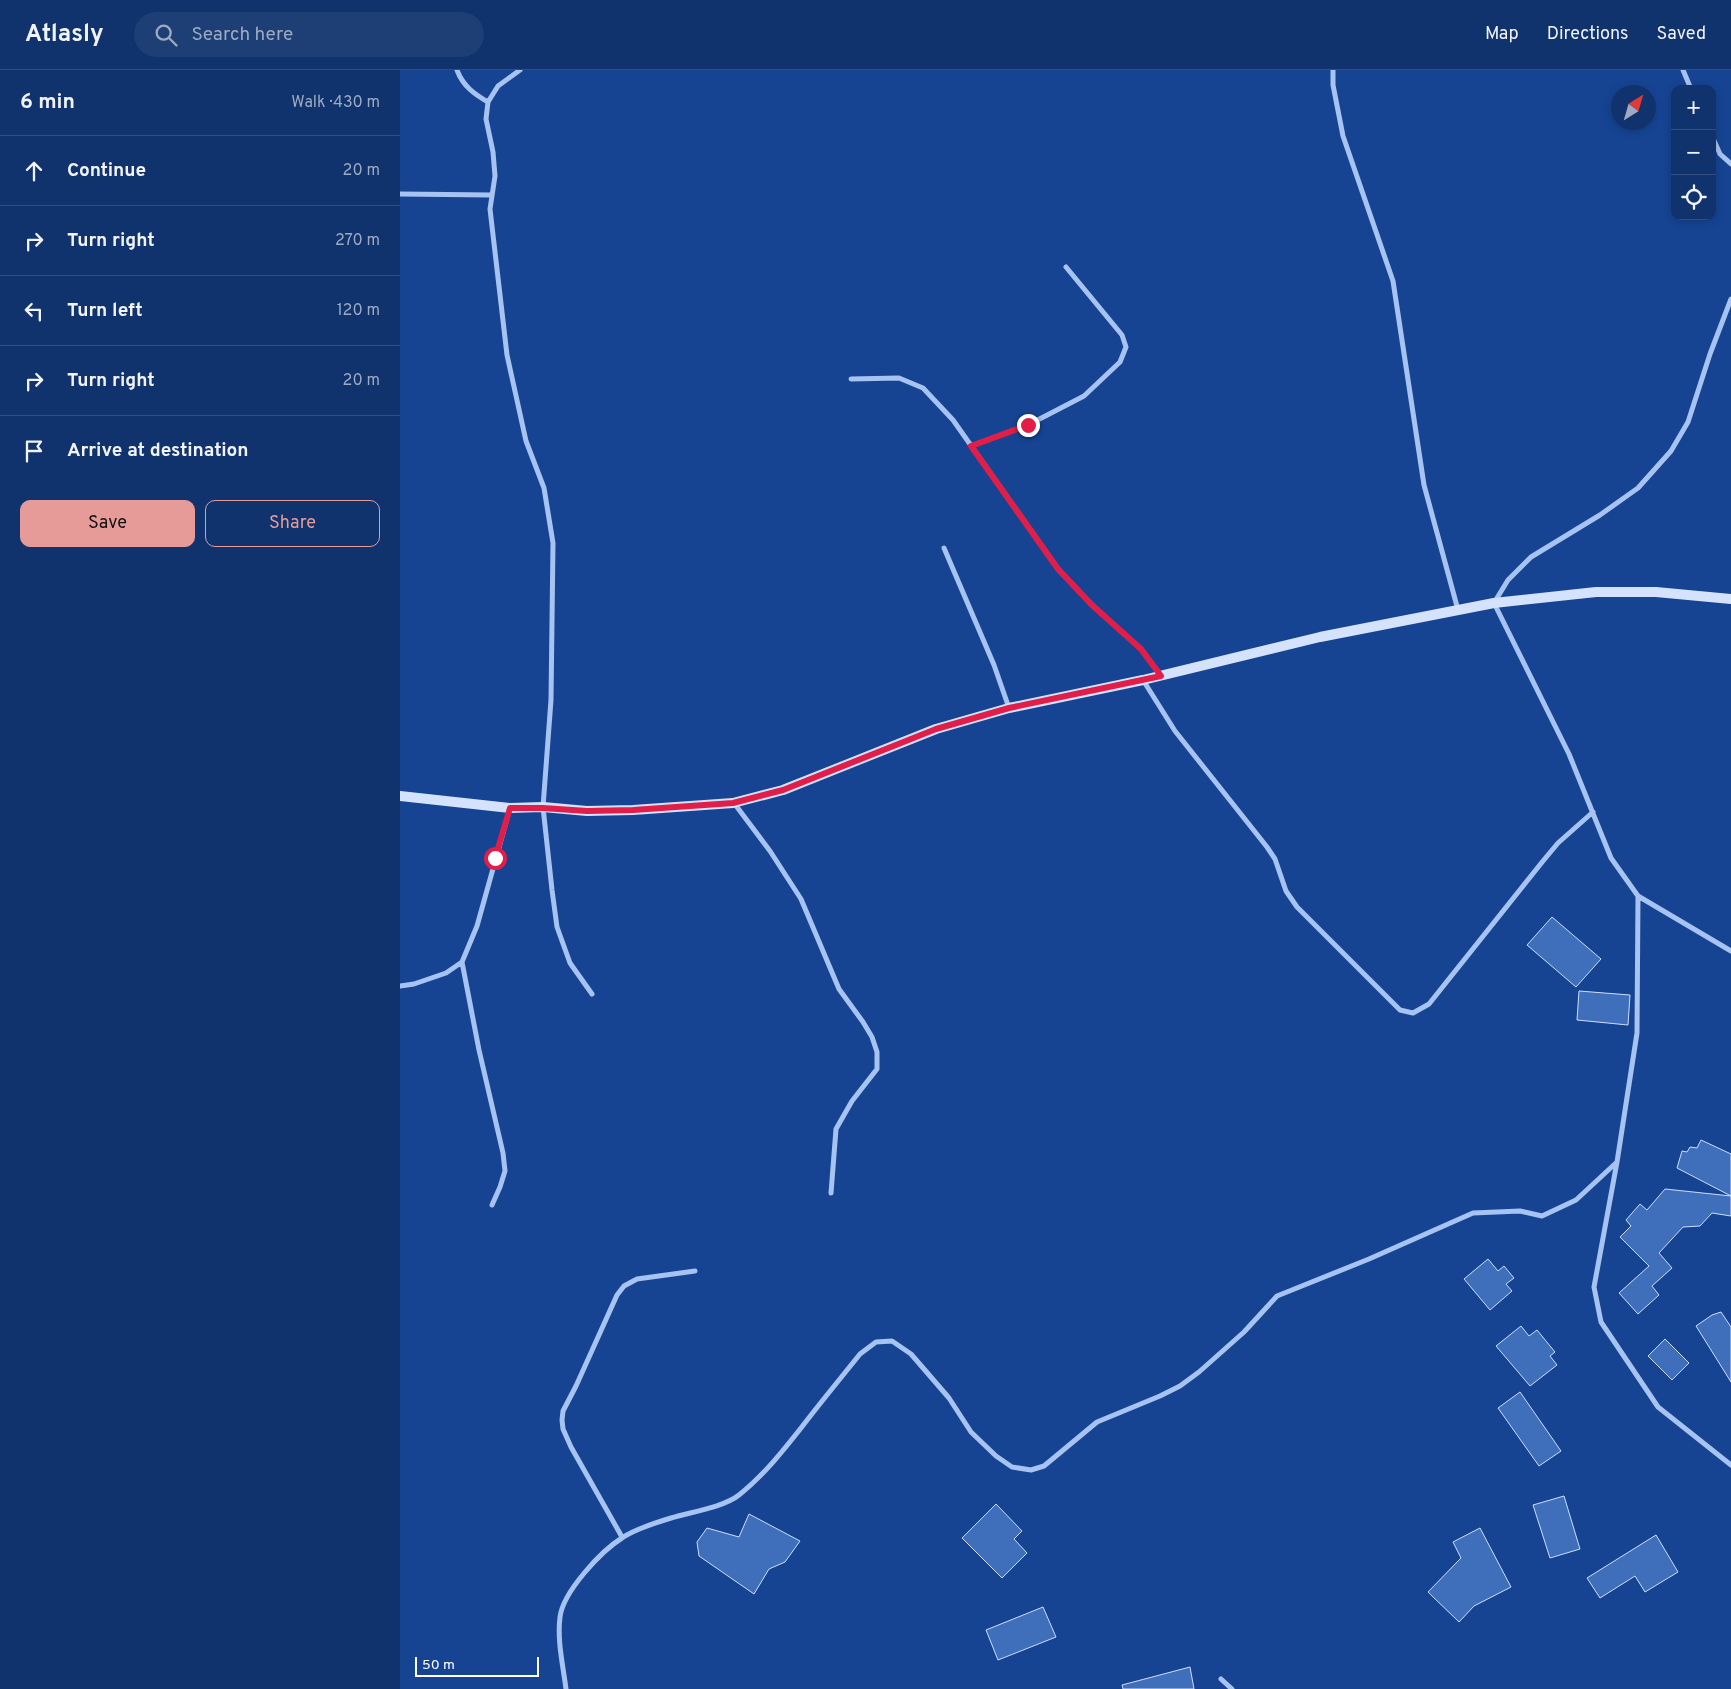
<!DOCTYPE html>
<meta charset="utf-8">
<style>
body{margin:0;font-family:Overpass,sans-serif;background:#1e3f76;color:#f1f3f6}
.controls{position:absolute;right:15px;top:15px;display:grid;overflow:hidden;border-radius:10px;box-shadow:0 2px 8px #0003}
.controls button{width:45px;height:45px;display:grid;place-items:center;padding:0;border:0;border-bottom:1px solid #304e81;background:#10336e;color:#f1f3f6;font:25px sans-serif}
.compass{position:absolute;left:1211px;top:15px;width:45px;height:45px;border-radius:50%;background:#10336e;box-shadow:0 2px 8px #0003;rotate:37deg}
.scale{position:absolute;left:15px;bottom:12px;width:124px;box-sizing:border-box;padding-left:5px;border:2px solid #fff;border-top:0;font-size:14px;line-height:18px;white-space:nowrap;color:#fff;-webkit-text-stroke:4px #164493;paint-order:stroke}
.stop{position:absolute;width:15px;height:15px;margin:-11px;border:4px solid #e11d48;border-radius:50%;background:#fff}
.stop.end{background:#e11d48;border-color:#fff;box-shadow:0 1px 5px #0008}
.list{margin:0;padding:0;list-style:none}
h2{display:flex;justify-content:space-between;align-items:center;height:65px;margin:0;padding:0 20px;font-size:21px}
h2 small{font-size:16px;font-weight:400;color:#9caac2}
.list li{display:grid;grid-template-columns:32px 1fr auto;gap:15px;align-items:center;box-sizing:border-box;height:70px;padding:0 20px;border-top:1px solid #304e81}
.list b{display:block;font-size:19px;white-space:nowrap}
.list em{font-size:16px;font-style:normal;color:#9caac2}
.actions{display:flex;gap:10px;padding:15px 20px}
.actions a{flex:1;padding:11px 0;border:1px solid #e69b98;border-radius:10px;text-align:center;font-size:18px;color:#e69b98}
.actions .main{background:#e69b98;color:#111}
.icon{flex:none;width:28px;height:28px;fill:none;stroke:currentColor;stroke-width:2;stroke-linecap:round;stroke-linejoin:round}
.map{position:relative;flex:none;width:1331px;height:1619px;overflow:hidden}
header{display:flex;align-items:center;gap:30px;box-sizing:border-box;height:70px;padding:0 25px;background:#10336e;border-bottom:1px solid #304e81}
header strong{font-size:24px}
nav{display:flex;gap:28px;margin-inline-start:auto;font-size:18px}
.search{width:350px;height:45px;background:#1e3f76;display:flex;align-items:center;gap:12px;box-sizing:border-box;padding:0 18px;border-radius:28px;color:#9caac2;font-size:19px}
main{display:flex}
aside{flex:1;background:#10336e}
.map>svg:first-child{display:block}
.building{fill:#3f6ebb;stroke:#cddffc}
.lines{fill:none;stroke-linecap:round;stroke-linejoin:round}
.street{stroke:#a6c3f1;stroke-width:5}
.secondary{stroke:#d4e2fb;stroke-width:10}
.route{stroke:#e11d48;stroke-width:6}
</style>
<header>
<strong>Atlasly</strong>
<div class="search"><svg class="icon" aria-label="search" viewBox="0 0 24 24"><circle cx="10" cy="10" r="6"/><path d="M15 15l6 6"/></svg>Search here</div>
<nav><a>Map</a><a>Directions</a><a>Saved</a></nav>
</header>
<main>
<aside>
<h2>6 min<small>Walk · 430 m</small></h2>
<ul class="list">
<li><svg class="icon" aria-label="ahead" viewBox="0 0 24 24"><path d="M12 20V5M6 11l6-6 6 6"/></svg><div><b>Continue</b></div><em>20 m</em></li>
<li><svg class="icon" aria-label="right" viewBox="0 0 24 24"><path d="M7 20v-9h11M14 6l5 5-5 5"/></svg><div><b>Turn right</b></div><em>270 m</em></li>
<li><svg class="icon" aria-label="left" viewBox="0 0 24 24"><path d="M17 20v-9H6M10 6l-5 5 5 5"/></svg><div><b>Turn left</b></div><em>120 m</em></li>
<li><svg class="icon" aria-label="right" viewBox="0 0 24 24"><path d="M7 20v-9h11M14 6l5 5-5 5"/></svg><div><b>Turn right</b></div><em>20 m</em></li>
<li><svg class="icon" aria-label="arrive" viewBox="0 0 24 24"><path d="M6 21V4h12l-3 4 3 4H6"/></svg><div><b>Arrive at destination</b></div></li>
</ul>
<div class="actions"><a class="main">Save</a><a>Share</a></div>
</aside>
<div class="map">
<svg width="1331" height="1619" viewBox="0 0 1331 1619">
<rect width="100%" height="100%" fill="#164493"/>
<path class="building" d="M1152,847L1201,889L1176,917L1127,875Z
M1179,921L1230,925L1228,955L1177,950Z
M1301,1070L1331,1084V1146L1312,1143L1300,1156L1283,1157L1259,1183L1272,1198L1252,1216L1259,1225L1238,1244L1219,1223L1249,1196L1220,1167L1231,1156L1226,1150L1240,1134L1247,1140L1265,1119L1331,1126L1277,1098L1282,1081L1287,1082L1290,1077L1297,1078Z
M1088,1189L1098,1201L1104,1196L1114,1208L1106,1214L1112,1221L1090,1240L1064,1209Z
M1321,1242L1331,1257V1312L1296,1256L1312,1245Z
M1121,1256L1129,1266L1137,1260L1155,1282L1150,1286L1157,1295L1130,1316L1096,1276Z
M1265,1269L1289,1293L1272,1310L1248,1286Z
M1120,1322L1161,1381L1139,1396L1098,1338Z
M1164,1426L1180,1479L1150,1488L1133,1435Z
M596,1434L622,1461L614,1469L627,1483L602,1508L562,1468Z
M349,1444L400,1471L385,1492L369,1499L354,1524L299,1486L297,1472L307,1458L339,1467Z
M1080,1458L1111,1517L1074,1536L1059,1552L1028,1522L1061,1488L1053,1472Z
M1256,1465L1278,1502L1245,1522L1235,1506L1200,1528L1187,1508Z
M643,1537L656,1567L598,1590L586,1560Z
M790,1597L794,1619H723L722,1615Z"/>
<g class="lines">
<path class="street" d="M57,0C63,16 74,24 88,32
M120,0L98,16L88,32L86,49L93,82L95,106L90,139L107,285L126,371L144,418L153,473L151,630L143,737L152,820L157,857L170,893L192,924
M933,0V15L943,66L993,211L1024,415L1058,540
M1283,0L1291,19
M1312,66L1320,84L1331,94
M0,124L91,125
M1331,229L1310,284L1288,352L1271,381L1238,418L1200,445L1131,487L1108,510L1094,533L1169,684L1211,788L1238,826L1331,881
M451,309L499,308L523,318L553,350L658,499L692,535L741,579L761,606
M571,376L628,355L684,326L720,292L726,277L722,265L666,197
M544,478L594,595L609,638
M743,610L775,661L867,777L875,789L886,821L897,837L1000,940L1013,943L1029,934L1143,791L1158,773L1193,742
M334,733L370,781L401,829L439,919L463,952L472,967L477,982V999L452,1031L436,1059L431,1123
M1238,826L1237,963L1217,1092L1194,1217L1201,1252L1258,1337L1331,1395
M62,892L79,980L103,1083L105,1101L100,1117L92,1135
M0,916L14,914L46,903L62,892L77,856L110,738
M222,1467L171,1377L163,1359L162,1350L163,1341L176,1316L217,1225L224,1216L237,1209L295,1201
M821,1609L832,1619
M166,1619C163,1595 157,1571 160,1547C163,1522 201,1481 222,1468C233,1460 258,1452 271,1448C291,1442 324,1437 339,1425C363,1406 382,1382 401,1358C420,1333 440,1309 460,1284L476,1272L492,1271L511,1284L549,1328L571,1362L596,1386L612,1397L631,1400L644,1396L697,1352L760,1326L780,1316L799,1302L844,1262L877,1226L969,1189L1073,1143L1120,1141L1142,1146L1176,1130L1217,1092"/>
<path class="secondary" d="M0,726L110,738L143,737L187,741L233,740L333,733L383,720L536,659L609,638L743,610L920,567L1094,533L1196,522H1256L1331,529"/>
</g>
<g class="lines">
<path class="route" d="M95,788L110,738H143L187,741L233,740L333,733L383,720L536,659L609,638L761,606L741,579L692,535L658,499L571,376L628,355"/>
</g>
</svg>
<div class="controls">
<button>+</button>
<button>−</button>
<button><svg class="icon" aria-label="locate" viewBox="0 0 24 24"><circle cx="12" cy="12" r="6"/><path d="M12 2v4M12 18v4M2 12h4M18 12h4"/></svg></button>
</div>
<svg class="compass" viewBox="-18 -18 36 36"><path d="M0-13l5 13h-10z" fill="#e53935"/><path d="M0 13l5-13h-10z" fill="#9caac2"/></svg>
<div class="scale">50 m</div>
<div class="stop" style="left:95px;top:788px"></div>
<div class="stop end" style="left:628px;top:355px"></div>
</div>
</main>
